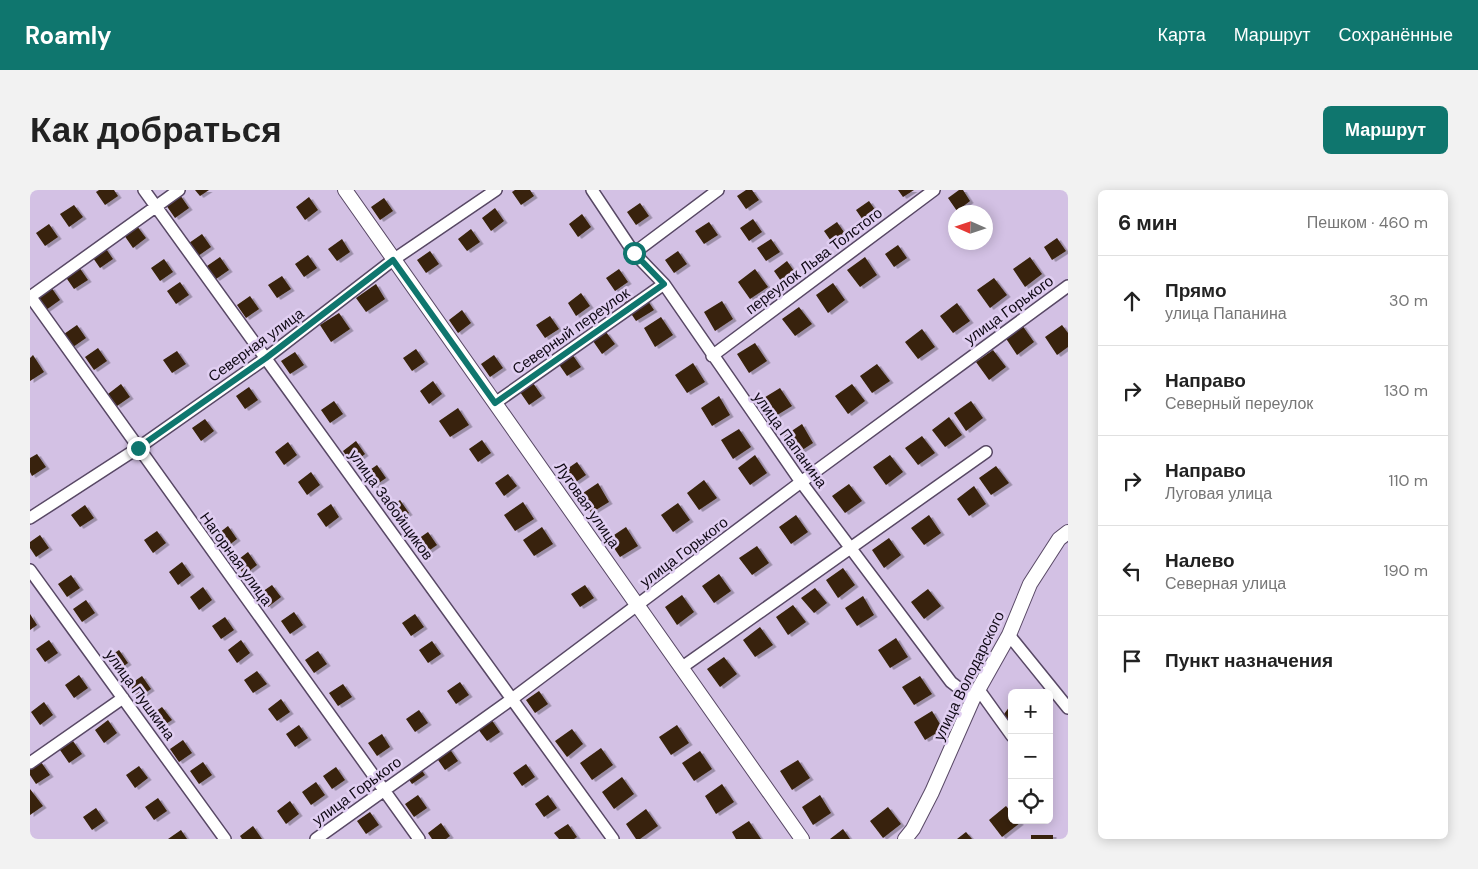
<!DOCTYPE html>
<html lang="ru">
<meta charset="utf-8">
<style>
body{margin:0;font-family:"DM Sans",sans-serif;background:#f2f2f2;color:#222}
.controls{position:absolute;right:15px;bottom:15px;display:grid;overflow:hidden;border-radius:8px;box-shadow:0 2px 12px #0003}
.controls button{width:45px;height:45px;display:grid;place-items:center;padding:0;border:0;border-bottom:1px solid #e0e0e0;background:#fff;color:#222;font:25px sans-serif}
.compass{position:absolute;left:918px;top:15px;width:45px;height:45px;border-radius:50%;background:#fff;box-shadow:0 2px 12px #0003;rotate:273deg}
.stop{position:absolute;width:15px;height:15px;margin:-11px;border:4px solid #0f766e;border-radius:50%;background:#fff}
.stop.end{background:#0f766e;border-color:#fff;box-shadow:0 1px 5px #0008}
.list{margin:0;padding:0;list-style:none}
h2{display:flex;justify-content:space-between;align-items:center;height:65px;margin:0;padding:0 20px;font-size:21px}
h2 small{font-size:16px;font-weight:400;color:#767676}
.list li{display:grid;grid-template-columns:32px 1fr auto;gap:15px;align-items:center;box-sizing:border-box;height:90px;padding:0 20px;border-top:1px solid #e0e0e0}
.list b{display:block;font-size:19px;white-space:nowrap}
.list p{margin:0;font-size:16px;white-space:nowrap;color:#767676}
.list em{font-size:16px;font-style:normal;color:#767676}
.icon{flex:none;width:28px;height:28px;fill:none;stroke:currentColor;stroke-width:2;stroke-linecap:round;stroke-linejoin:round}
.map{position:relative;flex:none;width:1038px;height:649px;overflow:hidden;border-radius:8px}
header{display:flex;align-items:center;gap:30px;box-sizing:border-box;height:70px;padding:0 25px;background:#0f766e;color:#fff}
header strong{font-size:24px}
nav{display:flex;gap:28px;margin-inline-start:auto;font-size:18px}
.intro{display:flex;align-items:center;justify-content:space-between;box-sizing:border-box;height:120px;padding:0 30px}
h1{margin:0;font-size:35px}
.button{padding:12px 22px;border-radius:8px;background:#0f766e;color:#fff;font-size:18px;font-weight:700}
main{display:flex;gap:30px;padding:0 30px}
aside{flex:1;background:#fff;border-radius:8px;box-shadow:0 2px 12px #0003}
.map>svg:first-child{display:block}
.building{fill:#372208;filter:url(#shadow)}
.lines{fill:none;stroke-linecap:round;stroke-linejoin:round}
.minor-casing{stroke:#584865;stroke-width:14}
.major-casing{stroke:#584865;stroke-width:16}
.minor{stroke:#fff;stroke-width:11}
.major{stroke:#fff;stroke-width:14}
.route{stroke:#0f766e;stroke-width:6}
.labels{text-anchor:middle;dominant-baseline:central;stroke-width:5;stroke-linejoin:round;paint-order:stroke}
.street-label{font-size:15px;fill:#0f0914;stroke:#e0cef1}
</style>
<header>
<strong>Roamly</strong>
<nav><a>Карта</a><a>Маршрут</a><a>Сохранённые</a></nav>
</header>
<div class="intro"><h1>Как добраться</h1><a class="button">Маршрут</a></div>
<main>
<div class="map">
<svg width="1038" height="649" viewBox="0 0 1038 649">
<defs>
<filter id="shadow"><feDropShadow dx="3.5" dy="2" stdDeviation="0" flood-color="#0004"/></filter>
</defs>
<rect width="100%" height="100%" fill="#d3c1e4"/>
<path class="building" d="M69,0H84L88,6L75,15L66,2Z
M165,0H179L170,6Z
M485,0H500L504,6L491,15L482,2Z
M716,0H722L729,10L716,19L707,6Z
M868,0H884L873,7Z
M929,0H933L940,11L927,21L918,8Z
M150,5L159,18L145,28L136,15Z
M279,7L288,20L275,30L266,17Z
M354,8L363,21L350,30L341,17Z
M839,11L848,24L835,33L826,20Z
M610,13L619,26L606,35L597,22Z
M44,15L53,27L39,37L30,24Z
M465,18L474,31L461,41L452,28Z
M552,24L561,37L548,47L539,34Z
M723,29L732,42L719,51L710,38Z
M679,32L688,45L674,54L665,41Z
M807,32L816,45L803,54L794,41Z
M19,34L28,47L15,56L6,43Z
M107,36L116,48L103,58L94,45Z
M441,39L450,52L437,61L428,49Z
M172,44L181,57L168,66L159,53Z
M1027,48L1036,61L1022,70L1014,57Z
M312,49L320,62L307,71L298,59Z
M741,49L750,62L736,71L727,58Z
M868,55L877,68L864,77L855,64Z
M74,56L83,69L70,78L61,65Z
M400,61L409,74L396,83L387,70Z
M648,61L657,74L644,83L635,70Z
M278,65L287,78L274,87L265,74Z
M190,67L199,80L186,89L177,76Z
M835,67L847,85L830,97L817,80Z
M1000,67L1012,84L995,97L983,79Z
M134,69L143,82L130,91L121,78Z
M757,71L766,84L753,94L744,81Z
M49,77L58,90L44,99L35,86Z
M589,79L598,92L585,101L576,88Z
M725,79L738,97L720,109L708,92Z
M252,86L261,99L247,108L238,95Z
M964,88L977,105L960,118L947,100Z
M150,92L159,105L146,114L137,101Z
M803,93L815,110L798,123L786,105Z
M346,94L355,109L336,122L326,108Z
M21,97L30,110L16,120L7,107Z
M612,102L624,120L606,131L594,113Z
M551,103L560,116L546,126L538,113Z
M220,106L229,119L216,128L207,115Z
M692,111L703,129L685,141L674,122Z
M927,113L940,131L923,143L910,126Z
M769,117L782,134L765,146L752,129Z
M432,120L441,133L428,143L419,130Z
M309,123L320,139L301,152L290,135Z
M520,126L529,139L515,148L506,135Z
M631,127L643,145L625,157L614,138Z
M47,135L56,148L43,157L34,144Z
M992,135L1004,152L987,165L975,147Z
M1032,135L1038,143V157L1027,165L1015,147Z
M892,139L905,157L888,169L875,152Z
M576,142L585,154L572,164L563,151Z
M725,153L737,171L719,183L707,164Z
M68,158L77,171L64,180L55,167Z
M386,159L395,172L382,181L373,168Z
M963,160L976,177L959,190L946,172Z
M147,161L156,174L142,183L133,170Z
M265,162L274,175L260,184L251,171Z
M542,164L551,177L537,186L528,173Z
M3,165L14,182L0,191V168Z
M464,165L473,178L460,187L451,174Z
M663,173L675,192L657,203L645,185Z
M847,174L860,191L842,203L830,186Z
M403,191L412,204L399,214L390,201Z
M503,193L512,206L499,215L490,202Z
M91,194L100,207L87,216L78,204Z
M822,194L835,211L818,224L805,206Z
M219,197L228,210L215,219L206,206Z
M750,198L762,216L744,227L732,209Z
M689,206L700,225L682,236L671,218Z
M304,211L313,224L300,233L291,220Z
M941,211L953,228L936,241L924,223Z
M428,218L439,235L420,247L409,231Z
M919,227L932,245L915,257L902,240Z
M175,229L184,241L171,251L162,238Z
M772,234L783,253L766,264L754,246Z
M709,239L721,257L703,269L691,250Z
M892,246L905,263L888,275L875,258Z
M452,250L461,263L448,272L439,259Z
M326,251L335,264L322,274L313,261Z
M258,252L267,265L254,275L245,262Z
M7,264L16,277L2,286L0,282V268Z
M725,265L737,283L720,295L708,278Z
M860,265L873,282L856,295L843,277Z
M547,272L556,285L543,294L534,281Z
M347,275L356,288L343,297L334,284Z
M966,276L979,293L961,305L949,288Z
M281,282L290,295L277,305L268,292Z
M478,284L487,296L474,306L465,293Z
M674,290L687,308L669,320L657,303Z
M568,293L579,312L561,323L550,305Z
M819,294L832,311L815,323L802,306Z
M944,296L956,314L939,326L927,309Z
M370,310L379,323L366,332L357,319Z
M493,312L504,329L485,341L474,325Z
M648,313L660,330L643,342L631,325Z
M301,314L309,327L296,337L287,324Z
M55,315L64,328L50,337L41,325Z
M766,325L778,342L761,354L749,337Z
M899,325L911,343L894,355L881,338Z
M198,336L207,349L194,359L185,346Z
M512,337L523,354L504,366L493,350Z
M596,337L608,356L590,367L578,349Z
M127,341L136,353L123,363L114,350Z
M398,342L407,355L394,364L385,351Z
M10,345L19,358L6,367L0,358V352Z
M859,348L871,365L854,378L842,360Z
M727,356L739,373L722,385L709,368Z
M218,362L227,375L214,385L205,372Z
M152,372L161,385L148,395L139,382Z
M813,378L825,395L808,408L796,390Z
M689,384L701,401L684,413L672,396Z
M41,385L50,398L37,407L28,394Z
M242,395L251,407L238,417L229,404Z
M555,395L564,408L550,417L541,404Z
M173,397L182,410L169,420L160,407Z
M785,398L797,413L784,423L771,408Z
M898,399L911,416L894,429L881,412Z
M652,405L664,422L647,435L635,417Z
M833,406L844,425L827,436L815,418Z
M56,410L65,423L52,432L43,419Z
M763,415L776,432L758,445L746,427Z
M264,422L273,435L260,444L251,431Z
M0,424L7,435L0,440Z
M385,424L394,437L381,446L372,433Z
M195,427L204,440L191,449L182,436Z
M730,437L743,455L725,467L713,450Z
M866,448L878,467L860,478L848,460Z
M19,450L28,463L15,472L6,459Z
M211,450L220,463L207,473L198,460Z
M402,451L411,464L398,473L389,460Z
M89,460L98,473L85,482L76,469Z
M288,461L297,474L284,483L275,470Z
M694,467L707,484L690,497L677,479Z
M227,481L237,494L223,503L214,490Z
M49,485L58,498L44,508L35,495Z
M112,486L121,499L108,508L99,495Z
M890,486L902,504L884,515L872,497Z
M430,492L439,505L426,514L417,501Z
M313,494L322,507L308,516L299,503Z
M509,501L518,514L505,523L496,510Z
M251,509L260,522L247,531L238,519Z
M14,512L23,525L10,535L1,522Z
M982,513V534L972,527Z
M132,517L142,530L128,539L119,526Z
M389,520L398,533L385,542L376,529Z
M902,521L913,539L895,550L884,532Z
M461,529L470,542L457,551L448,539Z
M78,530L87,543L74,553L65,540Z
M269,535L278,548L265,557L256,544Z
M647,535L659,553L641,565L629,547Z
M542,539L553,554L537,567L525,551Z
M352,544L360,557L347,566L338,553Z
M153,550L162,563L149,572L140,559Z
M43,551L52,564L39,573L30,560Z
M419,558L428,571L415,580L406,567Z
M571,558L583,575L562,590L550,573Z
M670,561L682,579L664,591L652,573Z
M768,570L780,588L762,600L750,581Z
M11,572L20,585L6,594L0,585V580Z
M173,572L182,585L169,594L160,581Z
M386,572L395,585L382,594L373,581Z
M496,574L505,587L492,596L483,583Z
M109,576L118,588L105,598L96,585Z
M306,577L315,590L302,599L293,586Z
M592,587L604,604L584,619L572,602Z
M286,592L295,605L281,615L272,602Z
M692,594L704,612L686,624L675,606Z
M0,599L13,616L0,625Z
M388,605L397,618L384,627L375,614Z
M518,605L527,618L514,627L505,614Z
M790,605L801,623L783,635L772,617Z
M128,608L137,621L124,630L115,617Z
M260,611L269,624L256,634L247,621Z
M976,616L982,623V630H988L990,633L972,647L959,630Z
M858,617L871,634L853,648L840,631Z
M66,618L75,631L62,640L53,627Z
M616,619L628,636L610,649H606L596,634Z
M340,622L349,635L336,644L327,631Z
M719,631L731,649H706L702,642Z
M411,633L420,646L416,649H402L398,643Z
M538,634L547,647L544,649H529L524,643Z
M223,636L232,649H212L210,646Z
M813,639L820,649H800Z
M151,640L157,649H138Z
M936,642L942,649H927Z
M1001,645H1023V649H1001Z"/>
<g class="lines">
<defs>
<path id="minor" d="M114,0L583,649
M562,0L604,63L634,94L771,292L921,492L943,509
M604,63L688,0
M0,106L389,649
M0,107L149,0
M682,166L904,0
M465,213L634,94
M0,328L108,258L236,168L363,70L466,0
M0,380L195,649
M979,445L1038,518
M651,478L956,262
M949,500L982,546
M0,573L93,508
M286,649L482,509L771,292L1038,96"/>
<path id="major" d="M315,0L772,649
M875,649L883,639L902,602L943,509L979,445L1000,394L1029,349L1038,342"/>
</defs>
<use href="#minor" class="minor-casing"/>
<use href="#major" class="major-casing"/>
<use href="#minor" class="minor"/>
<use href="#major" class="major"/>
</g>
<g class="lines">
<path class="route" d="M108,258L236,168L363,70L465,213L634,94L604,63"/>
</g>
<g class="labels">
<g class="street-label">
<text transform="translate(784 71) rotate(-37)">переулок Льва Толстого</text>
<text transform="translate(979 120) rotate(-36)">улица Горького</text>
<text transform="translate(541 141) rotate(-35)">Северный переулок</text>
<text transform="translate(226 155) rotate(-36)">Северная улица</text>
<text transform="translate(760 250) rotate(54)">улица Папанина</text>
<text transform="translate(361 315) rotate(54)">улица Забойщиков</text>
<text transform="translate(557 315) rotate(55)">Луговая улица</text>
<text transform="translate(654 362) rotate(-37)">улица Горького</text>
<text transform="translate(206 369) rotate(54)">Нагорная улица</text>
<text transform="translate(939 486) rotate(-64)">улица Володарского</text>
<text transform="translate(110 505) rotate(54)">улица Пушкина</text>
<text transform="translate(327 601) rotate(-36)">улица Горького</text>
</g>
</g>
</svg>
<div class="controls">
<button>+</button>
<button>−</button>
<button><svg class="icon" aria-label="locate" viewBox="0 0 24 24"><circle cx="12" cy="12" r="6"/><path d="M12 2v4M12 18v4M2 12h4M18 12h4"/></svg></button>
</div>
<svg class="compass" viewBox="-18 -18 36 36"><path d="M0-13l5 13h-10z" fill="#e53935"/><path d="M0 13l5-13h-10z" fill="#767676"/></svg>
<div class="stop" style="left:604px;top:63px"></div>
<div class="stop end" style="left:108px;top:258px"></div>
</div>
<aside>
<h2>6 мин<small>Пешком · 460 m</small></h2>
<ul class="list">
<li><svg class="icon" aria-label="ahead" viewBox="0 0 24 24"><path d="M12 20V5M6 11l6-6 6 6"/></svg><div><b>Прямо</b><p>улица Папанина</p></div><em>30 m</em></li>
<li><svg class="icon" aria-label="right" viewBox="0 0 24 24"><path d="M7 20v-9h11M14 6l5 5-5 5"/></svg><div><b>Направо</b><p>Северный переулок</p></div><em>130 m</em></li>
<li><svg class="icon" aria-label="right" viewBox="0 0 24 24"><path d="M7 20v-9h11M14 6l5 5-5 5"/></svg><div><b>Направо</b><p>Луговая улица</p></div><em>110 m</em></li>
<li><svg class="icon" aria-label="left" viewBox="0 0 24 24"><path d="M17 20v-9H6M10 6l-5 5 5 5"/></svg><div><b>Налево</b><p>Северная улица</p></div><em>190 m</em></li>
<li><svg class="icon" aria-label="arrive" viewBox="0 0 24 24"><path d="M6 21V4h12l-3 4 3 4H6"/></svg><div><b>Пункт назначения</b></div></li>
</ul>
</aside>
</main>
